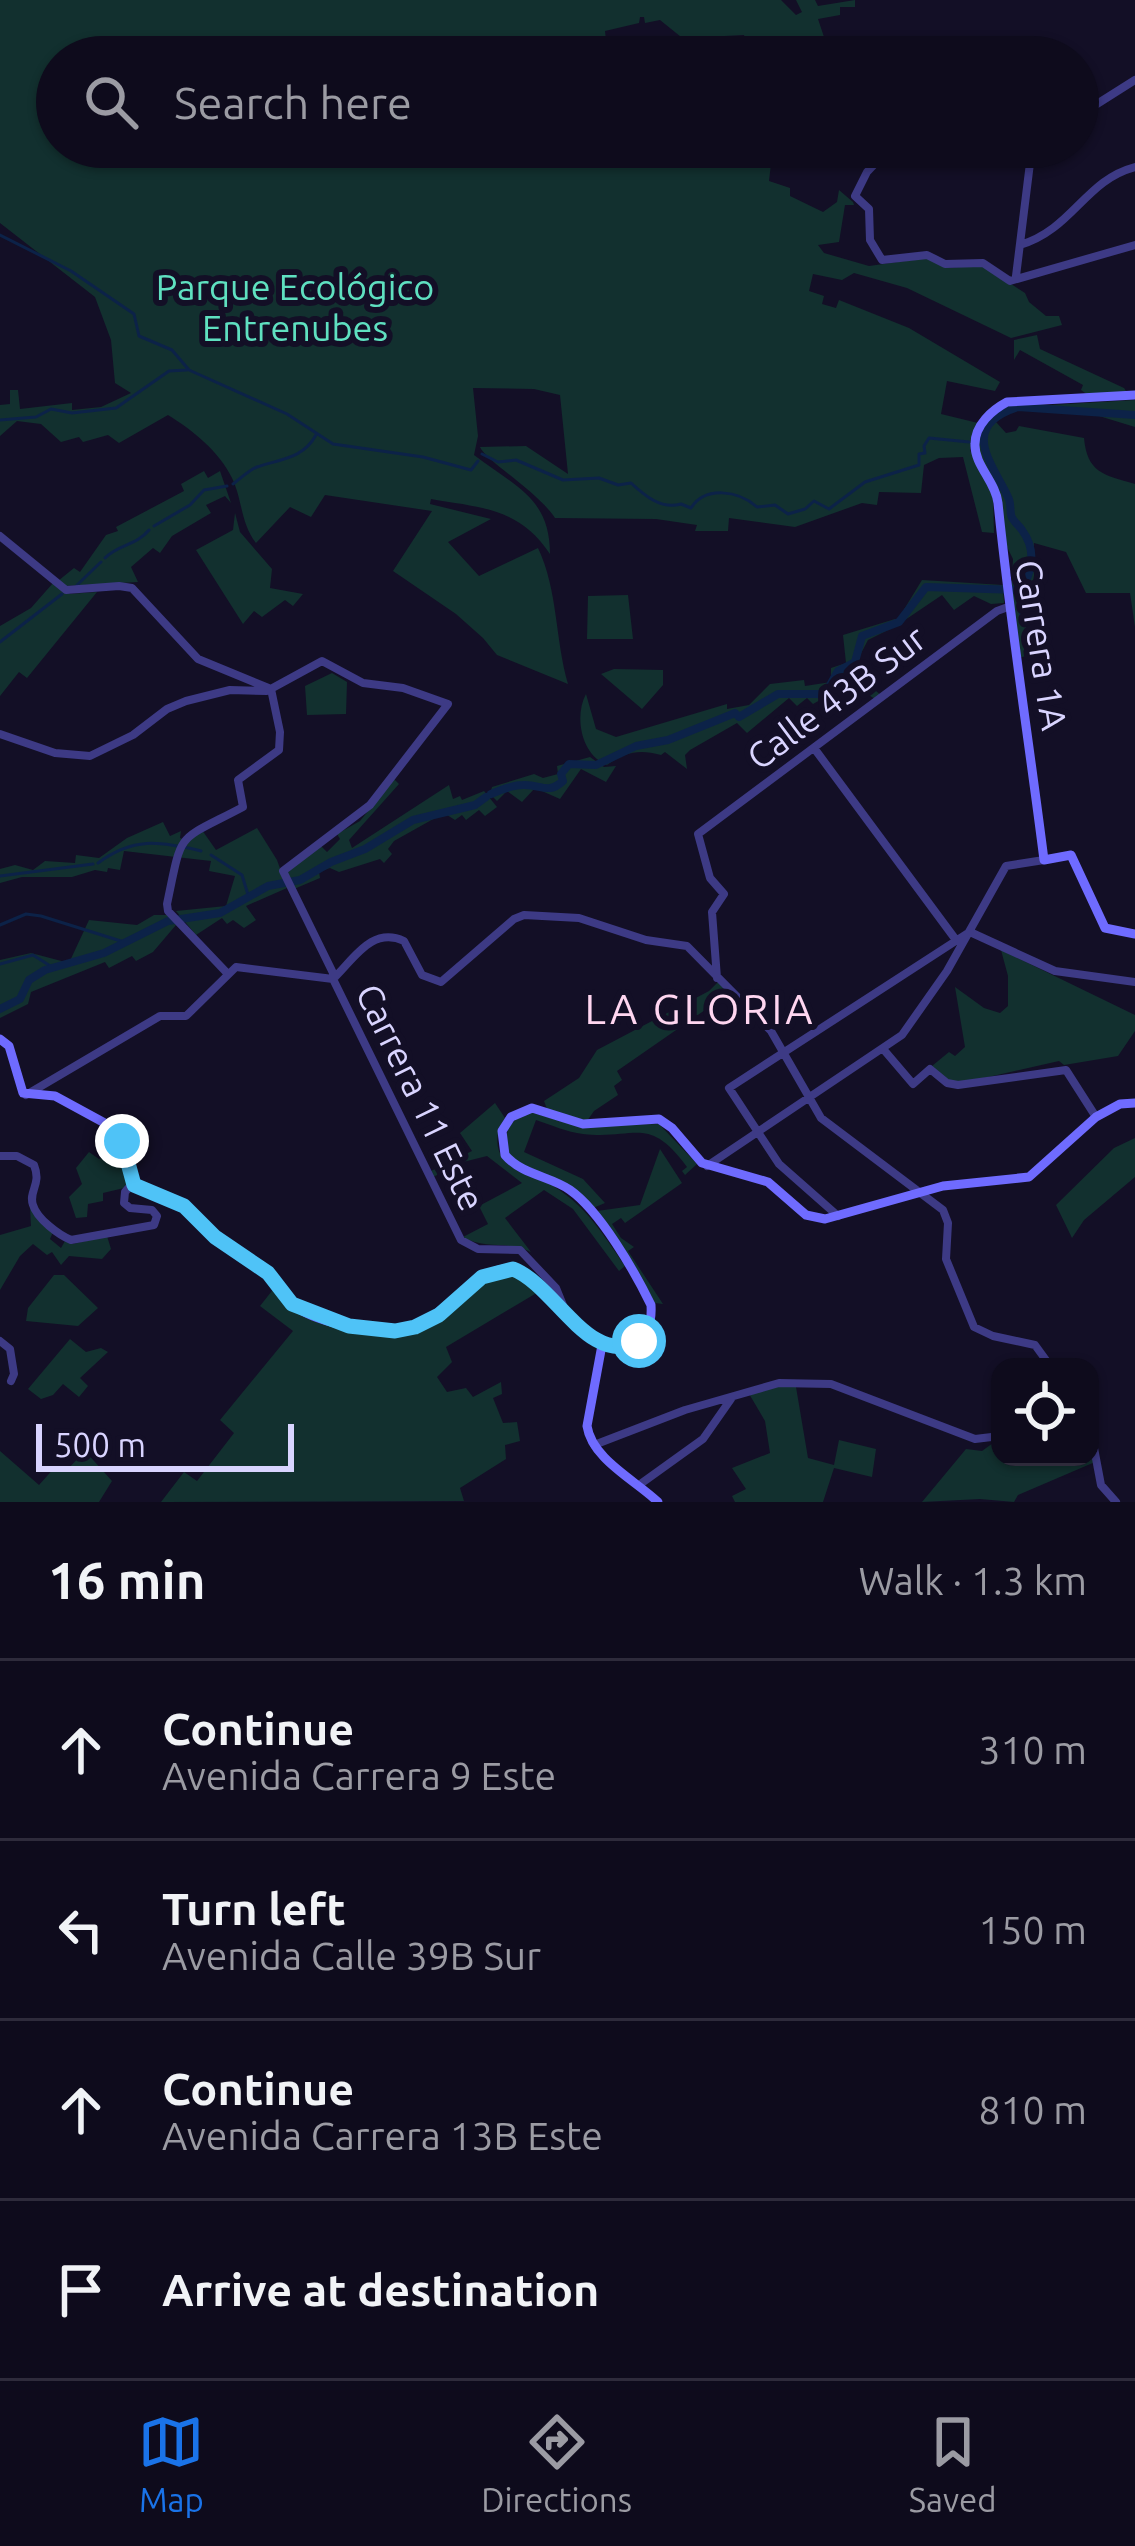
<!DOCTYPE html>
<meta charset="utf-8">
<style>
body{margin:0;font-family:Ubuntu,sans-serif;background:#171425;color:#f1f3f6}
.controls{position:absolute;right:36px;bottom:36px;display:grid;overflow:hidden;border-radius:24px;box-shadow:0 3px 9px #0004}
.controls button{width:108px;height:108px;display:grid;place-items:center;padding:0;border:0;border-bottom:3px solid #2e2b3b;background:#0e0b1c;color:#f1f3f6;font:60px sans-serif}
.scale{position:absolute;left:36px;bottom:30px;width:258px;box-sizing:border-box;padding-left:12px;border:6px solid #d9d4ff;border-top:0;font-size:33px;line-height:42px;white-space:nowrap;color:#d9d4ff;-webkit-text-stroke:9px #130f26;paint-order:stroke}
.stop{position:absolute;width:36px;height:36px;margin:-27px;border:9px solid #4fc3f7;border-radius:50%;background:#fff}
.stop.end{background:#4fc3f7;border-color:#fff;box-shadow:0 3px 12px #0008}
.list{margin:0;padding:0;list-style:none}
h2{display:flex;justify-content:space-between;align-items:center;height:156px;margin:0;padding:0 48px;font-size:51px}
h2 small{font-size:39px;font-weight:400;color:#9b9ba3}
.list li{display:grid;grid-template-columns:78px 1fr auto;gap:36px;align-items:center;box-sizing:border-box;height:180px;padding:0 48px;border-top:3px solid #2e2b3b}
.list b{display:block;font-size:45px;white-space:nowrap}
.list p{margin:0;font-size:39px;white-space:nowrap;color:#9b9ba3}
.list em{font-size:39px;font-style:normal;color:#9b9ba3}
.icon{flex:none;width:66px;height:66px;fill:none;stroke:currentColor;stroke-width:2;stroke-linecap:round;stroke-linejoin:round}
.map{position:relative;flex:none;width:1135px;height:1502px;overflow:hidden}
.search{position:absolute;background:#0e0b1c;box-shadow:0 3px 9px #0004;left:36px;right:36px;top:36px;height:132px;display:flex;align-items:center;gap:30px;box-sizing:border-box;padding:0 42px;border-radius:66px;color:#9b9ba3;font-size:45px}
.sheet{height:876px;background:#0e0b1c}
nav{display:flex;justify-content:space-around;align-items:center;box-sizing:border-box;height:168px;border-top:3px solid #2e2b3b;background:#0e0b1c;font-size:33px;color:#9b9ba3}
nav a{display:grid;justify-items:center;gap:6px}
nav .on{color:#1a73e8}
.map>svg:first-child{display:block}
.green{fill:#12302f}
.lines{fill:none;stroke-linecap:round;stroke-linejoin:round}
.stream{stroke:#0c2248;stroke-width:3}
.river{stroke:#0c2248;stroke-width:8}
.tertiary{stroke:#3d3a85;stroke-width:8}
.secondary{stroke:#6f6bff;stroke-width:9}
.route{stroke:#4fc3f7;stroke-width:15}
.labels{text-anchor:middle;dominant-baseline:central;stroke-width:12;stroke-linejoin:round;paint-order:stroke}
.park-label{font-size:36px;fill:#5fe0c0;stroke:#130f26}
.street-label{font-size:36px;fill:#d9d4ff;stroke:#130f26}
.quarter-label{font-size:42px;letter-spacing:3px;fill:#ffd6f0;stroke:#130f26}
</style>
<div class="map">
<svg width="1135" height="1502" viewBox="0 0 1135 1502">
<rect width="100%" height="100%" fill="#130f26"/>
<path class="green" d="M0,0H781L796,15L802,12L796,0H815L818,6L855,0V7H840V15L818,19L824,37L809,47L811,57H759L763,43L745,39L744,35L725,36L720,53L691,45L660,20L645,23L644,17H640L639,23L605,31L608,57H571L562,53L558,57H57V147H759L757,161L771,164L769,181L790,188V196L823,212L837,202L839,190L853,202L854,205H845L839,242L818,245L824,253L869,266L927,258L950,268L982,265L1025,293L1029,302L1046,316H1059L1062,325L1011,338L907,288L854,273L842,280L813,274L809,291L824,296L822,304L836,308L839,300L909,328L1000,382L995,391L947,381L941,414L978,423L970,450L993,496L994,533L982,532L963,457L939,458L924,465L921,493L879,492L877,505L862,503L795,527L729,518L728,531H695L697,525L656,519L555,518C538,492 485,460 480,447L526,446L568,474L560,395L534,389L473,388L478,436L474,455C514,486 550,497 550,554C519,508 483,508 431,499L430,504L491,519L448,542L479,576L538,548C558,590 555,639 568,684L497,655L483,638L456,614L393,571L432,511L325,495L311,517L290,507L256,543C240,522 243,501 232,478C220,452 191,429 168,415L119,443L108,435L83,442L79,437L61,442L41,424L17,421L0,436V405L10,404V390H18L20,409L72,403V410L101,407L131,393L115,383L111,340L95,297L0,223Z
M1037,335L1040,349L1124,388L1128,394L1088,395L1081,390L1083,385L1020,350L1014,360V340Z
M1135,400V427L1099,416L1024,409L1009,412L996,422L1006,433L1016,431L1019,426L1084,438C1087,472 1103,475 1135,484V627L1130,593H1086L1066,552L1034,543V578L1026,604L1028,656L1021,657L1011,595L1013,559L1002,537V505L979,451L978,439L987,422L1013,403L1050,405Z
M204,471L208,478L220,471L231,503L225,496L206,505L211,513L172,536L160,553L153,548L131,567L138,582L65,586L58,581L74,568L80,572L106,535L118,531L116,527L184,491L181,484Z
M235,513L240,532L272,569L270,588L303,594L293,606L285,600L262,617L254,611L243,624L196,550L233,530Z
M922,580L1003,585L1004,603L991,604L974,596L954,610L942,595L902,622L900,616Z
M53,583L70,594L97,592L27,678L19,672L0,696V626L31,608Z
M628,595L633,639H587L588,596Z
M895,619L898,625L868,640L856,663L848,669L881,695L875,699L850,683L813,704L807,698L797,706L789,698L747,733L737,723L690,750L685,755L687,769L665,752L661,755C639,749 625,752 607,765C581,755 574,716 586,694L596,729L616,737L727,704V709L749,705L770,684L804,680L805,686L831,682V668L846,663L843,635Z
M614,669L663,670V685L642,709L601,674Z
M332,673L347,682L346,714L307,715L305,686Z
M590,757L604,767L616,766L606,782L581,769L560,799L535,788L522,802L507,791L497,801L490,794L492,787L534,774L543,778L558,774L557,766Z
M394,779L399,784L349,840L352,848L449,785L453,799L460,796L462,800L484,791L497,807L485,816L479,810L466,820L462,815L455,820L444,813L394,841L388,849L392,854L384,863L380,859L339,872L330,868L319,872L320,878L294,889L286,877L290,867L321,846L327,852L340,839L337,834L360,821Z
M163,822L170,836L181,831L180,838L186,840L202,830L216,850L257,828L277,860L287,888L246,906L256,920L244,928L233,920L227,924L222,918L196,935L176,911L226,906L235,876L209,871L211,861L124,851L120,870L108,868L107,872L95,870L72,877H22L0,883V869L15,865L33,870L45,861L75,863L76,855L99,858L127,838Z
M154,915H167L176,925L153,952L136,961L132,956L109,968L105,962L31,992L28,1004L0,1018V960L31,953L69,963L89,920L137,925Z
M1001,950L1135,1015V1031L1118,1056L1064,1065L1059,1061L962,1083L948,1080L932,1066L949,1052L955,1056L965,1047L955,987L984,1008L1000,1013L1008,1006V976Z
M718,982L731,992L617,1071L622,1080L614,1086L618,1095L594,1111L587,1121L547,1109L544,1101L579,1078L597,1050L709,991Z
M495,1103L505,1118C496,1132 494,1147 504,1160C573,1193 583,1203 625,1266L619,1271L573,1209L544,1190L505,1218L531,1252C507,1240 485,1250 463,1237L488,1224L479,1206L522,1183L487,1156L463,1162L433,1177L431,1171L472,1151L460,1133Z
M530,1112L577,1126L659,1124L697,1164L685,1175L682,1171L687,1167C648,1114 636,1140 583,1134C567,1132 551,1125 536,1120L524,1152L583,1179L605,1203L593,1208L509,1156C503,1132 507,1121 530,1112Z
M1135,1138V1177L1084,1220L1072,1238L1056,1205L1114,1148Z
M123,1149L128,1183L124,1188L103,1193V1201L88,1204L87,1217L76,1218L69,1197L82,1184L76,1168L89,1152L99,1159Z
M660,1149L682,1183L625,1223L621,1218L612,1224L621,1238L634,1247L628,1251L663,1304L655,1303L597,1211L640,1205Z
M30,1207L53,1232L50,1239L61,1248L65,1241L73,1244L107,1236L111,1249L102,1259L69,1256L61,1265L52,1252L47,1255L33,1244L20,1256L0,1290V1235L31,1226Z
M500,1273H514L540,1291L446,1347L452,1362L437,1377L447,1392L466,1388L473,1397L501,1382L502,1394L493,1398L503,1423L517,1422L520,1441L505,1445L506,1459L460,1488L464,1501L161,1502L184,1472L197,1481L234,1433L220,1420L293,1331L260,1306L275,1287C290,1308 307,1310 331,1318C378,1333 414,1344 454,1306C468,1292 481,1279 500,1273Z
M54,1275H64L98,1308L78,1326L26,1321L28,1308Z
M70,1339L86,1352L101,1348L108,1352L80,1378L88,1386L79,1397L63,1384L53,1395L41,1399L28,1389Z
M773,1387H796L808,1458L834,1465L839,1440L876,1449L872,1477L834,1468L823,1502H735L732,1496L746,1489L732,1468L770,1453L765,1421L748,1392Z
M1000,1438V1457H1090V1442L1095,1462L1018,1495L1014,1502L980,1499L922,1502L966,1449L982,1451Z
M0,1451L39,1485L56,1466L65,1472L85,1451L112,1481L99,1502H0Z"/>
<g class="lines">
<path class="stream" d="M0,235L71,271L134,314L139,336L172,350L189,370L287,414L333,444L423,457L471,470L478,461
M0,420L36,417L51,409L72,413L116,408L169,371L187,370
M482,454L498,462L516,460L563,480L599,478L618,485L631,483C644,495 661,510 681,504L691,508C705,486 738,490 757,507L775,505L788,514L805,509L814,501L829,509L865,482L919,465V454L925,453L924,446L929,438L969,442
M233,484C240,479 249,470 257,467C280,459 303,459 316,435
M154,526L190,505L204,490L227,486
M105,558C118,544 136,546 149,530
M77,585L101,562
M0,642L62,594
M211,855L242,875L249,898
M98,863C133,837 159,841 201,851
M0,876L93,864
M0,925L26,914L41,916L124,942
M0,964L33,955L52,967"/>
<path class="river" d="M1022,588L1023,616
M491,794C500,790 512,785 523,785C541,784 548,795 563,781L561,774L569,764L596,765L636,746L668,740L735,713L739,717L778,694H825L838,671L855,662L862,636L899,622L926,587L1019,590C1034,573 1036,549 1022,530C1018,524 1013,522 1011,515C1010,509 1011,502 1008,497C992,463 958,426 1018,407L1135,415
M0,1009L20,999L29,980L45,970L104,953L168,921L220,913L268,886L300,880L331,862L365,849L413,820L475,805L486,797"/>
<path class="tertiary" d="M1078,116L1135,80
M891,147L867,172L855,196L869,209L870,240L882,260L927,255L945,264L983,263L1010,281L1135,245
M1020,245C1073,229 1085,180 1135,167
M1016,276L1032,147
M0,536L66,590L119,586L132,588L198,659L271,689
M0,734L55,753L90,756L133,735L167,709L186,701L230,690L267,691L322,661L363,683L403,688L448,704L370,805L283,871L335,977
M814,748L956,940
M970,932L1055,971L1135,982
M227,973L168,911L167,904C183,828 175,843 243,807L238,780L279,750L280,732L271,689
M717,978L712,912L724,894L710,878L698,834L997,611L1008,607
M333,979C354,959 372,926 404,941L422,975L441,982L514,919L524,915L579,918L646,940L687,946L771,1031L821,1118L943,1210L948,1223L946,1259L974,1327L993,1336L1035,1345L1051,1367
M333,979L461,1240L478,1249L520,1250L556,1288L565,1310
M884,1050L913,1084L930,1069L947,1083L958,1085L1066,1070L1096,1117
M26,1095L160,1016H186L236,967L333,979
M0,1156H17L34,1165C42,1185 28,1191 33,1205C37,1219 59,1235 71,1240L154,1225L157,1216L152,1210L130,1208L124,1203L125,1192L132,1184
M707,1166L902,1035L947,971L1006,866L1044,860
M838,1216L779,1164L729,1088L968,933
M0,1341L10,1349L14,1374L11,1381
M1090,1427L1101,1485L1116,1502
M594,1445L685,1410L779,1383L831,1384L975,1439L1000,1436
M639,1485L703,1439L731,1399"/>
<path class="secondary" d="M1135,395L1007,402C992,410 975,425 975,444C974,465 996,482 998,503C1010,622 1029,741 1044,860L1071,855L1105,928L1135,934
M0,1039L9,1046L23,1093L55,1096L112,1127L122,1141L134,1185C150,1193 170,1195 184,1206C196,1216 204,1230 217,1239C232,1250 249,1256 263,1269C275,1279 280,1294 292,1304C313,1322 370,1333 398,1331C442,1327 478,1259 516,1270C554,1280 589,1367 633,1344C649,1336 652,1321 651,1305C635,1272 600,1211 570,1190C550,1176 522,1175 505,1155L502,1131L511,1117L532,1108L583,1124L659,1119L672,1128L702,1163L768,1182L806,1215L825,1219L943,1186L1029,1177L1096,1117L1120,1104L1135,1103
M602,1345L587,1426C592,1459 635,1480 658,1502"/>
</g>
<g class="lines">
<path class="route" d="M122,1141L134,1185L184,1206L215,1237L268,1273L292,1304L349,1326L395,1331L415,1327L439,1315L482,1277L513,1269C555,1285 590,1369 639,1341"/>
</g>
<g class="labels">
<g class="park-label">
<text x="295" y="286">Parque Ecológico<tspan x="295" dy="41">Entrenubes</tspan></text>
</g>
<g class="street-label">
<text transform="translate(1042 645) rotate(81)">Carrera 1A</text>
<text transform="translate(836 697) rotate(-37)">Calle 43B Sur</text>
<text transform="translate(421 1097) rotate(64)">Carrera 11 Este</text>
</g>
<g class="quarter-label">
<text x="700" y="1008">LA GLORIA</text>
</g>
</g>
</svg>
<div class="controls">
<button><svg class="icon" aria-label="locate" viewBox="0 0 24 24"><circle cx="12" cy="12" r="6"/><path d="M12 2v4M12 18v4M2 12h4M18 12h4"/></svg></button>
</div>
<div class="scale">500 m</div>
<div class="stop" style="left:639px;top:1341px"></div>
<div class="stop end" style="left:122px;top:1141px"></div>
<div class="search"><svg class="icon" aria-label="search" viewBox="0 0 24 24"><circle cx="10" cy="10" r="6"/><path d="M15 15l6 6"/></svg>Search here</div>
</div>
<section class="sheet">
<h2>16 min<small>Walk · 1.3 km</small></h2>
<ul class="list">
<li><svg class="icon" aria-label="ahead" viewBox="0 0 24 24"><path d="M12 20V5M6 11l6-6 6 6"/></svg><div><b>Continue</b><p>Avenida Carrera 9 Este</p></div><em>310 m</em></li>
<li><svg class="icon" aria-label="left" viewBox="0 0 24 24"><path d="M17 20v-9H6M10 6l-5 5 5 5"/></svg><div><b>Turn left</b><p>Avenida Calle 39B Sur</p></div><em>150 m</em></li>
<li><svg class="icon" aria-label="ahead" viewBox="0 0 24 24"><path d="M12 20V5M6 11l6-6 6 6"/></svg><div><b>Continue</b><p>Avenida Carrera 13B Este</p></div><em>810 m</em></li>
<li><svg class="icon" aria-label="arrive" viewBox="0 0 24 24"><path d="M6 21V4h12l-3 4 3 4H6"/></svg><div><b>Arrive at destination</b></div></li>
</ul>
</section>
<nav>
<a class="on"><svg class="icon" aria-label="map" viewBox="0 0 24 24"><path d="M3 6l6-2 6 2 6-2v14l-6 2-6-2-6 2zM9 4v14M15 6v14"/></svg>Map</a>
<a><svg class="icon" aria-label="directions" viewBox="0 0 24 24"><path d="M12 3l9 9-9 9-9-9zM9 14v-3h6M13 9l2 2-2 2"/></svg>Directions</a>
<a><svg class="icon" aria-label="saved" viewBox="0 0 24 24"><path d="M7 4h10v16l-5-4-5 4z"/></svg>Saved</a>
</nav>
